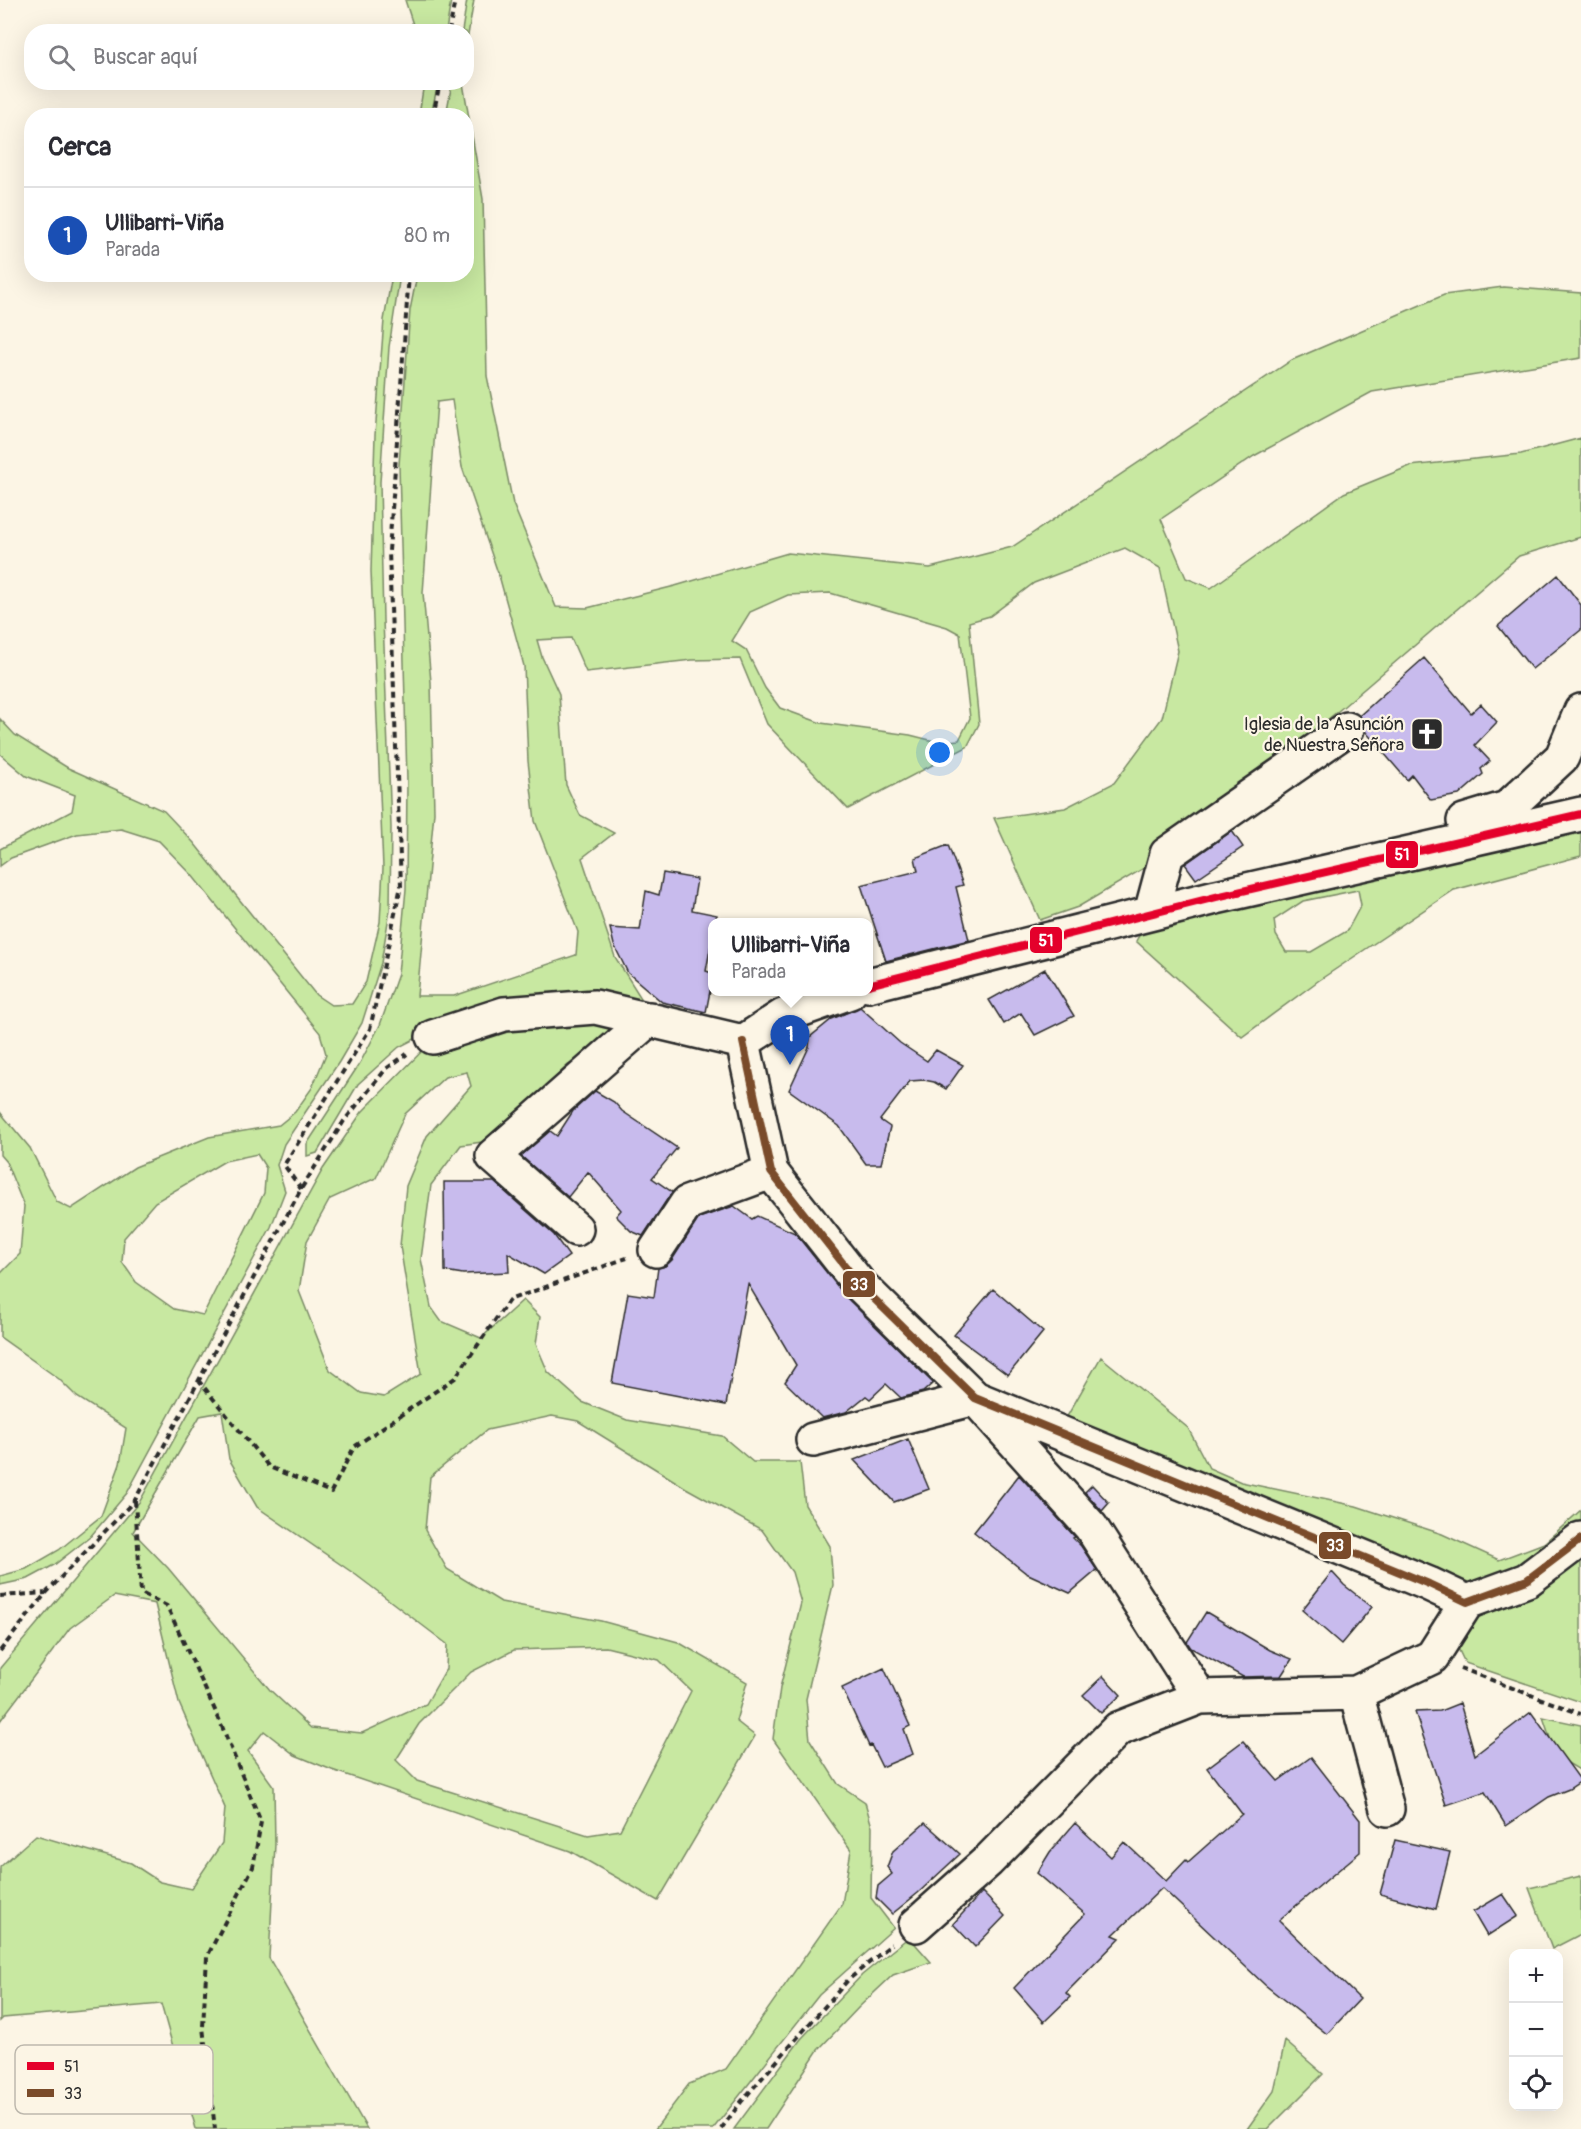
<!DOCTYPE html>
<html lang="es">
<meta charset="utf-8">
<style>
body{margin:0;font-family:Pangolin,sans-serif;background:#f7f7f7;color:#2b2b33}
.controls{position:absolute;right:18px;bottom:18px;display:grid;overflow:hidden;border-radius:12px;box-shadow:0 6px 24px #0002}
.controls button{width:54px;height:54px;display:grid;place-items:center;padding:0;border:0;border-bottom:2px solid #e1e1e2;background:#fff;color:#2b2b33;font:30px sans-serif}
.you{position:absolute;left:940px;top:753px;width:21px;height:21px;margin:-15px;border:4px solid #fff;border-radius:50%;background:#1a73e8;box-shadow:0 0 0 9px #1a73e833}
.badge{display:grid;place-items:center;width:39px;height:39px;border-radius:50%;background:#d93025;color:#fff;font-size:20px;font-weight:700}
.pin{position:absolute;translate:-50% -50px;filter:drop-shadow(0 2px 3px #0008)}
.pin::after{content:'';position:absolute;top:32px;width:21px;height:18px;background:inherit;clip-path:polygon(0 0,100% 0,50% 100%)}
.popup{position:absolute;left:708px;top:918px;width:165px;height:78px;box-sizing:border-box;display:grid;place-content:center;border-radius:12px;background:#fff;filter:drop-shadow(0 2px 4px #0005);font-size:20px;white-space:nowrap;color:#7c7c81}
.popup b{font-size:22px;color:#2b2b33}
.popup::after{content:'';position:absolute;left:50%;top:100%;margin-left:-12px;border:12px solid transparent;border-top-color:#fff}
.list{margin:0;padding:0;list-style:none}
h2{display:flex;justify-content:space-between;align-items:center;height:78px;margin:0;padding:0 24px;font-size:26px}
h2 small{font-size:20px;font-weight:400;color:#7c7c81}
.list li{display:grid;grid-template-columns:39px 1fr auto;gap:18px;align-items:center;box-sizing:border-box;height:96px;padding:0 24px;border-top:2px solid #e1e1e2}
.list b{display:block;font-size:22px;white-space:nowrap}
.list p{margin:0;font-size:20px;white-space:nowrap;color:#7c7c81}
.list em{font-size:20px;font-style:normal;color:#7c7c81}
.icon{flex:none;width:33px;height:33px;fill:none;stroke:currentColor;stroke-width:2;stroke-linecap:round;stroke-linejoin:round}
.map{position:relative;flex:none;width:1581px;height:2129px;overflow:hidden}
.search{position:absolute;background:#fff;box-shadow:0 6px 24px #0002;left:24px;top:24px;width:450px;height:66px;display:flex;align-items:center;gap:15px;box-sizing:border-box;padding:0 21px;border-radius:24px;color:#7c7c81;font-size:22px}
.panel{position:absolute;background:#fff;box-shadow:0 6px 24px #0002;left:24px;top:108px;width:450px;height:174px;border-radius:24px}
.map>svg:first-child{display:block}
.green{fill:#c8e8a1;stroke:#7a8a66;stroke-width:1.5;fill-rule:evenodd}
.building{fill:#c8bbed;stroke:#2b2b2b;stroke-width:1.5}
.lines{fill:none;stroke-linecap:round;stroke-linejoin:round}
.minor-casing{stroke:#2b2b2b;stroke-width:38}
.path{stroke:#2b2b2b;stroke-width:4;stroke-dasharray:6 4.5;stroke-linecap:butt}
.minor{stroke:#fcf5e5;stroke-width:33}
.bus-1-casing{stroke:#fcf5e5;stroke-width:12}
.bus-2-casing{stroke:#fcf5e5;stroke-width:12}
.bus-1{stroke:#e4002b;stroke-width:8}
.bus-2{stroke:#7a4b2a;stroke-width:8}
.labels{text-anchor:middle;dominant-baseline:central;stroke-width:4.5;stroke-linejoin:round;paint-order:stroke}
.poi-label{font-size:18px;fill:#2b2b2b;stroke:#fcf5e5;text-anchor:end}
.key{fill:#fcf5e5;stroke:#bdb8ad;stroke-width:1.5}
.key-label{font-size:16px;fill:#2b2b2b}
.line-badge{stroke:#fcf5e5;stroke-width:2}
.badge-label{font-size:16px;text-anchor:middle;font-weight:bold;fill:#fff}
</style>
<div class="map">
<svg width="1581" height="2129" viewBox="0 0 1581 2129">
<rect width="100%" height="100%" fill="#fcf5e5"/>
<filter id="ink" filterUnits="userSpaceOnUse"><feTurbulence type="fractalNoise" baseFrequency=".0167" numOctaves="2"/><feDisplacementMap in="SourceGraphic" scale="12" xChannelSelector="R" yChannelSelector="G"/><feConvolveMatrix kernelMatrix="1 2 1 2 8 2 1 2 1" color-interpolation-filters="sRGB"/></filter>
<g filter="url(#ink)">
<path class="green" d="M405,0H451L446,31H415Z
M467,0H474L467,41L466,32L462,31Z
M424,83H438L431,115H419Z
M452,83H463L483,199L487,376L513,504L556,607L587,608L675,586L788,553L930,568L1012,547L1292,360L1444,295L1503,287L1581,293V358L1372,392L1254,456L1161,519L1186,578L1211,588L1344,493L1410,466L1521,454L1581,438V537L1519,556L1343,707L1146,867L1078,907L1040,920L994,818L1065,808L1114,783L1162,718L1178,651L1160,568L1125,548L1034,583L990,616L969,622L979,724L967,747L848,809L767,724L740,659L692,660L586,672L571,638L537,640L542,657L559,694L566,785L580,815L614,833L582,858L615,957L651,1014L453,1019L399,1047L358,1084L317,1153L307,1156V1144L360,1063L380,1025L398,974L406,889L407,781L399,465L410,310L417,275L466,274V116L446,115ZM452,400L462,467L500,579L524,666L528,761L535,821L578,932L576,955L454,996H417L434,812L431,682L423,593L437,402ZM830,593L947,627L960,634L970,718L959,740L938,742L910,735L821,723L780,708L765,688L746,650L732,641L750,612L788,595Z
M392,275H400L389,347L380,482L383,620L391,827L390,910L381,963L362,1023L339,1062L284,1144L277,1165L285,1191L271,1227L127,1493L90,1537L54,1565L28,1579L0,1585V1576L26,1569L59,1550L101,1516L120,1464L126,1428L77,1397L59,1379L0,1337V1274L20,1254L24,1206L6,1162L0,1155V1112L30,1148L57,1202L71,1209L135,1167L209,1137L279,1125L295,1112L312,1088L326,1054L320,1033L191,874L159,841L121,829L77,834L11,858L0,866V849L72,811L75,795L26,776L0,754V719L15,735L68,768L164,811L194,843L316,995L331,1005L352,1004L366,982L380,922L383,868L371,571L375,435L384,320ZM257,1154L266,1168L264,1193L203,1315L174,1309L136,1282L122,1262L124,1238L155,1202L225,1161Z
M1581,823V856L1454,890L1318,981L1242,1037L1136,941L1144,927ZM1358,890L1361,905L1347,931L1311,952H1286L1276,935L1274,920L1303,901Z
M510,1016L620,1023L611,1043L568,1065L502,1129L482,1142L461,1145L431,1185L421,1259L431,1307L441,1321L481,1338L523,1300L540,1317L536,1344L548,1372L582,1402L627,1420L722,1436L753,1462H800L805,1505L830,1546L833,1585L806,1699L810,1740L838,1784L865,1802L872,1827L871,1898L894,1928L819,1995L713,2129H655L689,2084L726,2069L842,1904L851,1850L773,1739L780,1688L801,1603L792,1572L762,1530L686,1488L578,1421L552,1416L487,1430L430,1477L425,1530L447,1569L501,1602L601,1621L678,1642L747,1682L736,1721L755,1736L658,1901L570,1851L332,1770L295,1755L264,1731L248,1751L274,1787L275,1844L269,1958L367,2129H196L161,2004L3,2018L0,2021V1867L36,1835L131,1863L160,1882L191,1889L222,1843L225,1808L179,1703L155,1604L114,1596L70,1628L0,1721V1668L140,1501L323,1169L362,1112L423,1050L458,1034ZM467,1072L471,1086L427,1136L406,1186L400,1246L421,1374L384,1397L361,1393L330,1370L299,1291L307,1241L330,1199L376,1178L405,1114L445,1077ZM222,1412L229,1459L257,1507L356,1575L447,1644L446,1669L426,1704L362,1733L311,1728L270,1690L168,1568L133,1532L200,1416ZM606,1647L659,1660L691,1691L620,1830L588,1835L417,1781L396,1760L419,1724L471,1672L514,1650Z
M1101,1357L1188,1428L1209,1468L1241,1482L1356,1506L1442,1534L1499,1560L1544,1543L1581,1510V1524L1514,1576L1466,1587L1064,1422Z
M1581,1553V1702L1465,1663L1455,1642L1474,1620L1549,1580Z
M1543,1717L1581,1725V1771L1556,1756Z
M1581,1876V1934L1552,1949L1529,1888Z
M909,1937L931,1962L893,1975L859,2007L818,2050L766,2129H734L801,2039L862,1975Z
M1285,2041L1323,2074L1268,2129H1247L1274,2091Z"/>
<path class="building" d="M1558,575L1581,605V630L1532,669L1498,626Z
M1424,658L1471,713L1481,704L1497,722L1475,745L1490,761L1481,769L1483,774L1459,795L1431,800L1412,775L1407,780L1365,731L1363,719L1359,716Z
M1232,831L1243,847L1196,879L1185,864Z
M948,845L963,885L956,887L969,940L886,961L861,885L918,871L915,858Z
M663,873L697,879L692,910L717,915L715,922H712V939L706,971L712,973V981L706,1012L662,1002L628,973L614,945L610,928L640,930L646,891L659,895Z
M1045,969L1074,1016L1035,1035L1021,1013L1004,1024L989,1000Z
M860,1007L900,1043L927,1061L936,1050L963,1065L946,1089L934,1082L924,1080L910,1081L880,1120L890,1127L881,1164H866L839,1126L789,1090L809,1047L810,1037L832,1019Z
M595,1091L614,1102L622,1111L677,1148L652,1178L672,1192L643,1236L631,1231L616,1216L621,1210L588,1172L568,1197L521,1156L550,1131L557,1136L573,1111Z
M444,1182H494L554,1235L569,1256L544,1274L508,1253L509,1272L463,1274L445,1271Z
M734,1206L752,1219L757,1216L795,1233L847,1298L933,1383L923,1392L901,1398L886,1384L870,1399L866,1396L846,1412L822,1418L785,1382L796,1365L748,1284L726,1405L612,1383L628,1293L654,1297L658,1268L665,1266L672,1260L699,1218Z
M993,1289L1043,1332L1008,1375L954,1335Z
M908,1439L929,1489L894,1502L854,1460Z
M1019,1475L1075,1537L1073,1538L1081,1546L1097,1570L1070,1593L1026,1573L974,1532Z
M1092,1485L1109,1503L1102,1511L1085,1492Z
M1332,1572L1344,1585L1372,1607L1341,1644L1302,1610Z
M1206,1612L1270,1650L1292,1659L1281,1676L1243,1677L1191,1648L1187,1642Z
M884,1668L910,1726L904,1729L913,1754L882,1767L871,1745L869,1746L842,1688Z
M1103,1676L1121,1695L1101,1713L1083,1695Z
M1460,1703L1475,1755L1531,1712L1581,1781L1569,1789L1549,1797L1506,1826L1485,1792L1446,1805L1415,1712L1440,1711Z
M1243,1741L1278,1781L1311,1757L1360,1820V1852L1279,1920L1360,1999L1327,2034L1265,1985L1162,1888L1113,1935L1120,1938L1066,1993L1070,1997L1044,2022L1014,1988L1085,1914L1037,1873L1050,1852L1075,1823L1111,1857L1124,1842L1166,1881L1186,1860L1188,1862L1242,1814L1207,1768Z
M925,1823L960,1854L918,1893L892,1914L876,1898L878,1886L892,1874L887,1867L893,1851Z
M1395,1840L1450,1852L1436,1909L1380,1894Z
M982,1892L1005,1916L975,1947L953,1924Z
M1503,1894L1518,1916L1487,1936L1473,1912Z"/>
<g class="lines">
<defs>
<path id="minor" d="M1464,821L1507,808L1562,757L1581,711
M1151,913L1167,854L1347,729
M868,985L1216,897L1581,814
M433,1037L504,1014L595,1007L743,1042L783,1016L850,992
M743,1042L771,1172L860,1285L975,1398L1429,1584L1467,1602L1527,1580L1581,1539
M576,1229L493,1156L649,1019
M656,1250L687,1203L771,1172
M813,1440L975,1398L1091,1527L1200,1697
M1356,1693L1387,1809
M916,1925L988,1861L1118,1729L1200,1697L1356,1693L1432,1657L1467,1602"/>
</defs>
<use href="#minor" class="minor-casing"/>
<path class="path" d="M449,32L455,0
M433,116L440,82
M301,1189L284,1165L370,1029L401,886L389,551L409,274
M198,1380L269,1467L331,1492L354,1447L455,1378L509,1300L627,1258
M135,1501L141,1593L167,1606L219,1719L261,1822L253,1867L207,1957L203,2027L215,2129
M0,1596L46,1593
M0,1651L46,1593L135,1500L301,1189L344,1121L386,1069L407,1054
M1460,1668L1581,1714
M721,2129L741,2102L848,1980L892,1944"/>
<use href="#minor" class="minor"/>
<defs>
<path id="bus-1" d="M868,985L1216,897L1581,814"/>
<path id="bus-2" d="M743,1042L771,1172L860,1285L975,1398L1429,1584L1467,1602L1527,1580L1581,1539"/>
</defs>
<use href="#bus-1" class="bus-1-casing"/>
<use href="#bus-2" class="bus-2-casing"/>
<use href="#bus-1" class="bus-1"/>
<use href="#bus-2" class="bus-2"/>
</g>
</g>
<defs>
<symbol id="church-square" viewBox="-11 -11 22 22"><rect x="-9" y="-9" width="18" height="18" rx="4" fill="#2b2b2b" stroke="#fcf5e5"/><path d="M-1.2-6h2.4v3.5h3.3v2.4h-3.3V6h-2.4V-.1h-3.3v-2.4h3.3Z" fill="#fff"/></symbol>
</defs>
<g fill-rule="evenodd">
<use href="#church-square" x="1408" y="715" width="38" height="38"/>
</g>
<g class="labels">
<g class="poi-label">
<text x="1404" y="724">Iglesia de la Asunción<tspan x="1404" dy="21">de Nuestra Señora</tspan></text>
</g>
</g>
<rect x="15" y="2045" width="198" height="69" rx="9" class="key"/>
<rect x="27" y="2062" width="27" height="8" fill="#e4002b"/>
<rect x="27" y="2089" width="27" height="8" fill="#7a4b2a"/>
<g class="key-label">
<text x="64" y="2072">51</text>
<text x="64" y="2099">33</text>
</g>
<g class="line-badge">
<rect x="1385" y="840" width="34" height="29" rx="6" fill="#e4002b"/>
<rect x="1029" y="926" width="34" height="28" rx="6" fill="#e4002b"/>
<rect x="842" y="1270" width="34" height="28" rx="6" fill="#7a4b2a"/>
<rect x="1318" y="1531" width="34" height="29" rx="6" fill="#7a4b2a"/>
</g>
<g class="badge-label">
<text x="1402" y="860">51</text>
<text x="1046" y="946">51</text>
<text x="859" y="1290">33</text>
<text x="1335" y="1551">33</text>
</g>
</svg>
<div class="controls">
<button>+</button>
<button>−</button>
<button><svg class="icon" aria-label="locate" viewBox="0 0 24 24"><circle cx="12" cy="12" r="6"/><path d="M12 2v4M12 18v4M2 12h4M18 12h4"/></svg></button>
</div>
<div class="you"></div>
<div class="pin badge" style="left:790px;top:1065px;background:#1a4fb4">1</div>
<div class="popup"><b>Ullibarri-Viña</b>Parada</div>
<div class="search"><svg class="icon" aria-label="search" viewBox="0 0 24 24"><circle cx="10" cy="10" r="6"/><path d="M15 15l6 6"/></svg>Buscar aquí</div>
<section class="panel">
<h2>Cerca<small></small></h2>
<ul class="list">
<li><span class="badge" style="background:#1a4fb4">1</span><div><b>Ullibarri-Viña</b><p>Parada</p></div><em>80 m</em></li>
</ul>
</section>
</div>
